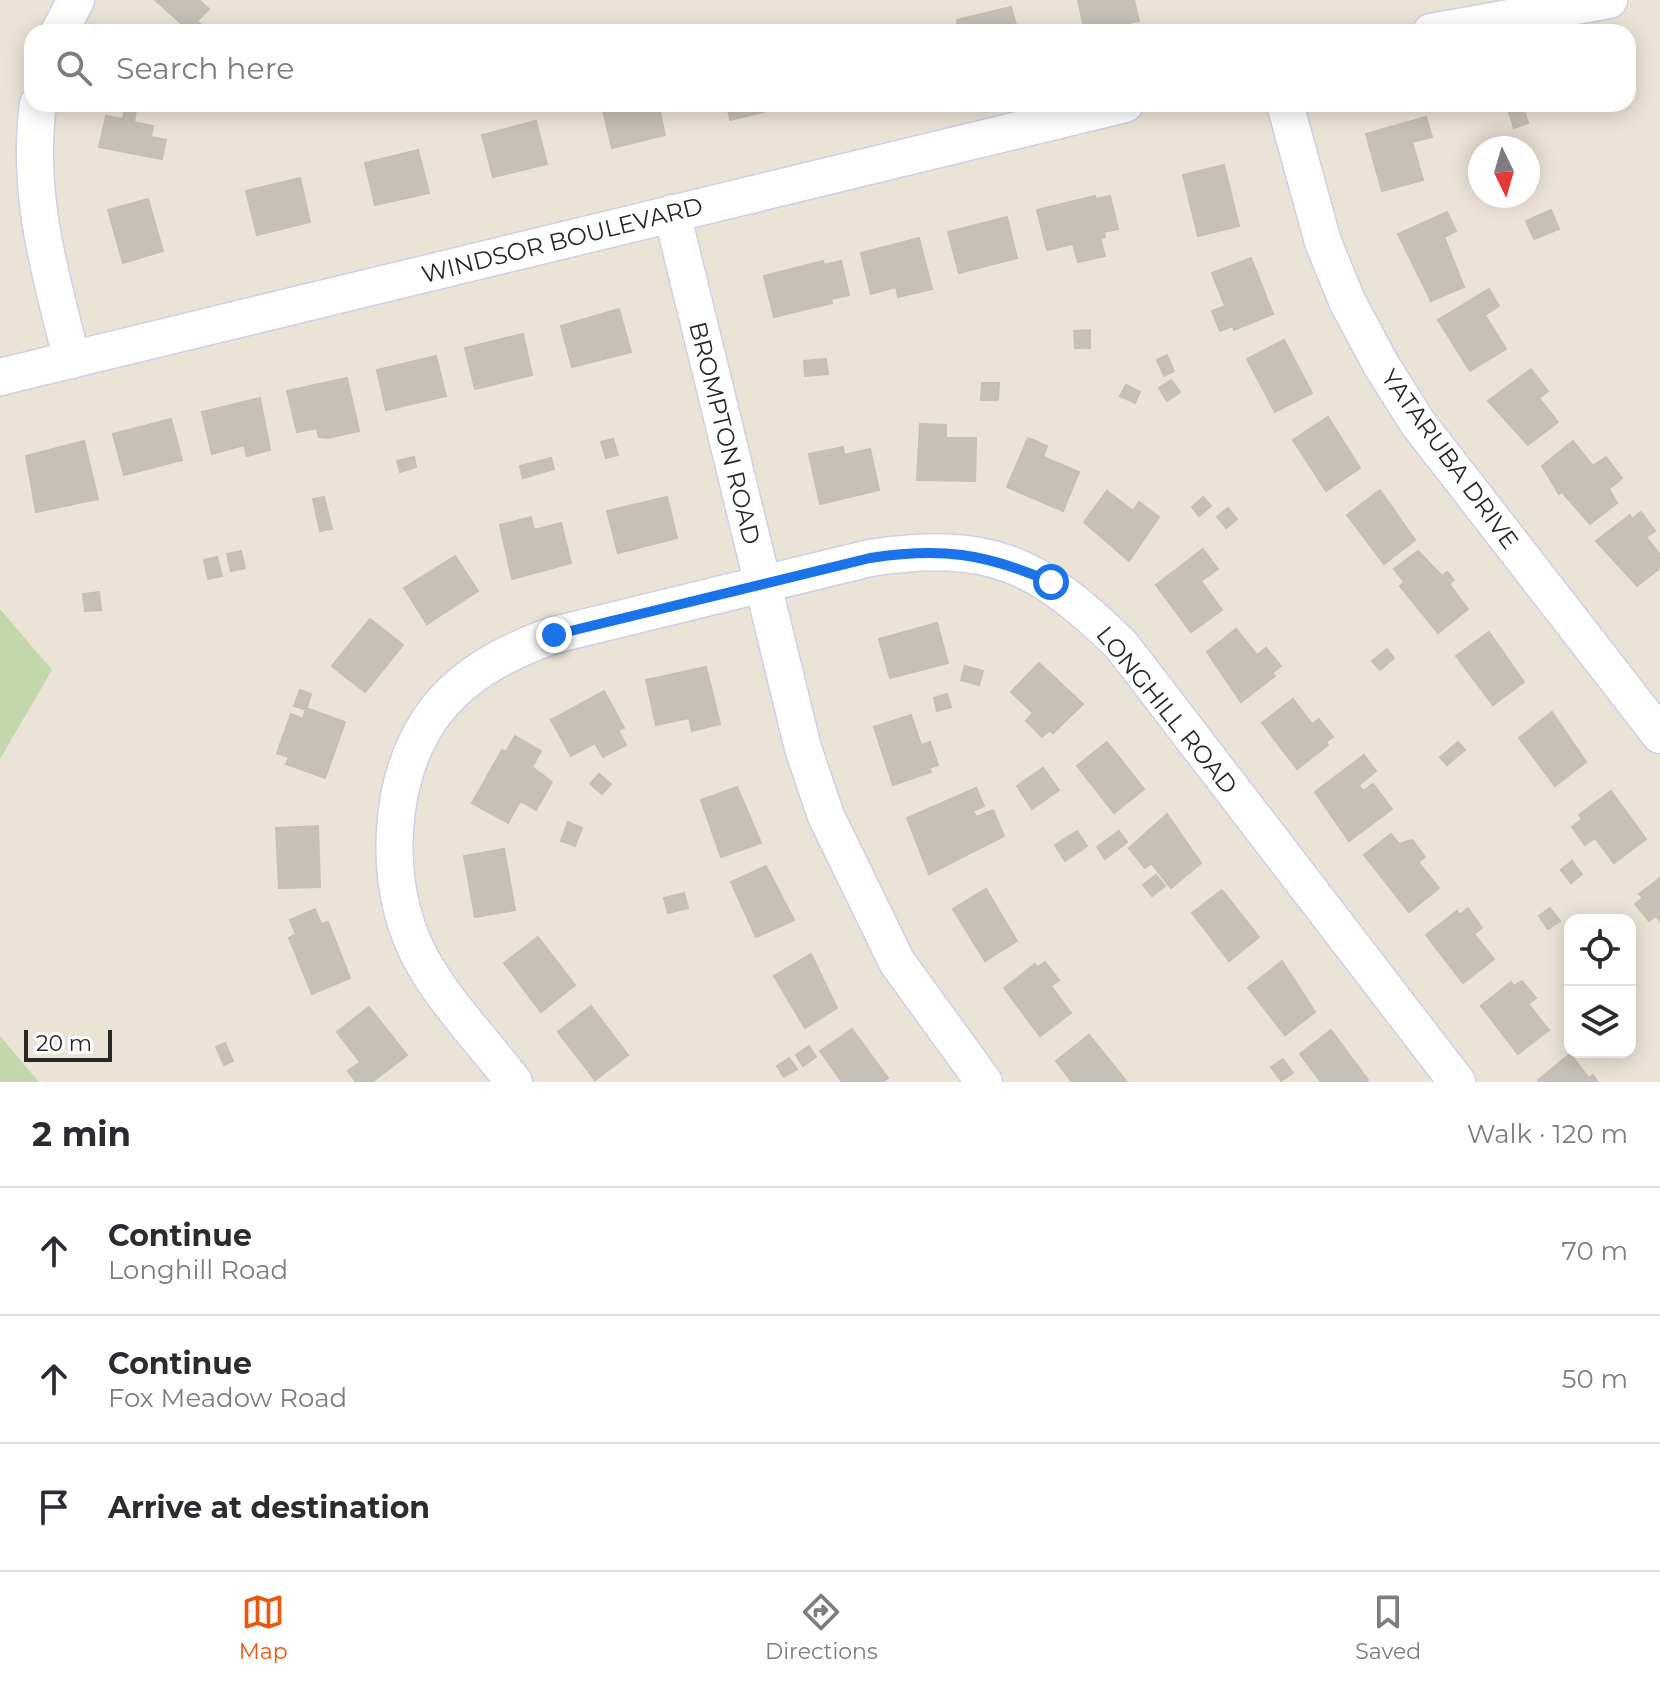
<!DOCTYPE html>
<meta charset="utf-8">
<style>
body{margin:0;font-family:Montserrat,sans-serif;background:#f7f7f7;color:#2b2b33}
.controls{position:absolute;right:24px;bottom:24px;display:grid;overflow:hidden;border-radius:16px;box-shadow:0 4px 20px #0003}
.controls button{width:72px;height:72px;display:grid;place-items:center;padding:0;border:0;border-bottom:2px solid #e1e1e2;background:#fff;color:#2b2b33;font:40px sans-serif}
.compass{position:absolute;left:1468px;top:136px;width:72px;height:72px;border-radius:50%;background:#fff;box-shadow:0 4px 20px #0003;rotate:175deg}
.scale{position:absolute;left:24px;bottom:20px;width:88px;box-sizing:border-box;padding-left:8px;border:4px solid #282828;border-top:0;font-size:22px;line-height:28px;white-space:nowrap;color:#282828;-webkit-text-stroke:6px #fff;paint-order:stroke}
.stop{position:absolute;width:24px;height:24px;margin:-18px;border:6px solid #1a73e8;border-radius:50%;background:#fff}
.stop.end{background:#1a73e8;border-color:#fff;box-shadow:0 2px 8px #0008}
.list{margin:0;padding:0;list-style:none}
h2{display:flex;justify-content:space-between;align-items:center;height:104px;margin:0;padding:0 32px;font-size:34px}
h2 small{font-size:26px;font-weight:400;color:#7c7c81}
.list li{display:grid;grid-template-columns:52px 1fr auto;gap:24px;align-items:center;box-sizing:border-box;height:128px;padding:0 32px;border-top:2px solid #e1e1e2}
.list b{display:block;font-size:30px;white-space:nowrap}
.list p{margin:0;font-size:26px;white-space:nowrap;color:#7c7c81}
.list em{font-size:26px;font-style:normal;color:#7c7c81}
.icon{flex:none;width:44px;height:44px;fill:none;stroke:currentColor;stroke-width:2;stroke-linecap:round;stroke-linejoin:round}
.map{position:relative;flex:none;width:1660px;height:1082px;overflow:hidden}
.search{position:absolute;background:#fff;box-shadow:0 4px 20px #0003;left:24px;right:24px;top:24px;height:88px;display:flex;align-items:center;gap:20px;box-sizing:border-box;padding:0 28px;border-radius:24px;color:#7c7c81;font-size:30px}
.sheet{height:488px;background:#fff}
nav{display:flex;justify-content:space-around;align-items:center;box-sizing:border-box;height:112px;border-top:2px solid #e1e1e2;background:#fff;font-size:22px;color:#7c7c81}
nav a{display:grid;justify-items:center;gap:4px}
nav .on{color:#ea580c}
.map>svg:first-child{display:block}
.cemetery{fill:#c2d8ac}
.building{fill:#c7c0b7;stroke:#c7bfb1;stroke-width:2}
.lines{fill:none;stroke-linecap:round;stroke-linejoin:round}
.minor-casing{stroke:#ccd1e3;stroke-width:39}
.minor{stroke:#fff;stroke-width:36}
.route{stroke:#1a73e8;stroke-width:10}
.labels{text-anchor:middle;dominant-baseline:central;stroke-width:8;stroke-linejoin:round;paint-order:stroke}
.street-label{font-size:24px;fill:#282828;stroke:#fff}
</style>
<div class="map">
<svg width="1660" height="1082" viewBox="0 0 1660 1082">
<rect width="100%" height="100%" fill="#ece3d7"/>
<path class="cemetery" d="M0,609L52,670L0,759Z
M0,1036L39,1082H0Z"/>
<path class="building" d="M155,0H199L209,9L197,21L206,29L191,32Z
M1078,0H1134L1139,21L1085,32Z
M1011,7L1018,32H959L957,20Z
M126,104H137L134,122L153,126L151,137L166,140L162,159L99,147L106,116L123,119Z
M611,104H658L665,135L612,148L602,106Z
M727,104H783L784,107L730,120Z
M1522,105L1528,123L1514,128L1508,109Z
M1426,117L1432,137L1412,142L1423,180L1382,191L1366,134Z
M536,121L547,164L493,177L482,135Z
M418,150L429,193L375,205L365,163Z
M1224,165L1239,226L1198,236L1183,175Z
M300,178L310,222L257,235L246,191Z
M1095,196L1096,199L1110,196L1118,229L1104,232L1105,237L1100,238L1105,256L1078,262L1073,244L1047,250L1037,210Z
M148,199L163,251L123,263L108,210Z
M1551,210L1559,229L1534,239L1526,221Z
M1447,212L1456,231L1444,237L1464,287L1431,301L1398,234Z
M1007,217L1017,258L959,273L948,232Z
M919,238L932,289L898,297L896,287L871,294L861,253Z
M1251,258L1273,314L1234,330L1233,326L1220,331L1212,311L1225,306L1212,273Z
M823,261L824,265L841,261L849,295L831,299L832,303L774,317L764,276Z
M1489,289L1499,306L1485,315L1506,349L1470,371L1438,320Z
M619,309L631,352L572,367L561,326Z
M1090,330V348H1075L1074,331Z
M523,334L532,375L475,389L465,348Z
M1284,340L1312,393L1275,412L1247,359Z
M1167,355L1174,371L1164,376L1157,360Z
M436,356L446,396L386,410L377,370Z
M826,359L828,374L805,376L804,361Z
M1531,369L1548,391L1539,398L1558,422L1528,445L1488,401Z
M347,378L359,431L328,438L319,437L317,428L297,432L287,391Z
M1171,380L1180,392L1167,401L1159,388Z
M982,383H999L998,400H981Z
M1126,385L1140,392L1135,403L1120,396Z
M260,398L270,450L247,456L244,445L212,454L202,412Z
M1328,417L1360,468L1326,491L1293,440Z
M171,419L182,460L124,475L113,434Z
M920,424L946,425V438H976L975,481L917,480Z
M1028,438L1047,446L1043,457L1079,472L1063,511L1007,487Z
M613,439L618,455L606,458L601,442Z
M84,441L98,499L36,512L26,456Z
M1573,441L1593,466L1606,457L1622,478L1609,489L1617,503L1590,524L1562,492L1559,494L1542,466Z
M843,447L844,455L870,449L879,490L820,504L809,454Z
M414,457L416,467L400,472L397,461Z
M551,458L554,469L523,478L520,466Z
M1380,490L1415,540L1384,564L1347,515Z
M1107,491L1133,511L1139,502L1159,517L1129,561L1084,522Z
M324,497L332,529L320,531L313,499Z
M667,497L677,538L618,553L607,511Z
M1203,497L1211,506L1199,516L1192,507Z
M1228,508L1237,519L1226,528L1217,517Z
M1641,512L1655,531L1646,537L1660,555V568L1637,586L1596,541L1630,515L1632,519Z
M531,517L534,530L561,523L571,563L512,579L500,525Z
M1203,549L1218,569L1201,581L1222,610L1191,632L1156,585Z
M241,551L245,568L231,571L227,554Z
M1418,551L1442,576L1447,572L1454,580L1449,584L1468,609L1438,633L1400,586L1404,582L1394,569Z
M455,556L478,591L427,624L404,588Z
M217,557L222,576L208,579L204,560Z
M99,592L101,610L85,611L83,594Z
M370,619L403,645L365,692L332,666Z
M937,623L948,663L890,678L879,639Z
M1236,629L1257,655L1266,648L1281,666L1272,673L1275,676L1241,702L1207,652Z
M1489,632L1524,682L1493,705L1456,656Z
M1387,649L1394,658L1380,670L1372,661Z
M1039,663L1083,704L1053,733L1050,730L1042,737L1026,721L1033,713L1011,692Z
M965,666L983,671L979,685L961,680Z
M706,667L720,724L692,731L689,718L656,725L646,680Z
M300,690L311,694L306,710L294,706Z
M604,691L624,728L618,730L626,745L603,757L595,743L571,756L551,720Z
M947,694L951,707L937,711L934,698Z
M1293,699L1312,724L1319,719L1333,737L1326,742L1328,745L1297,769L1262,723Z
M306,708L345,722L325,778L286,764L289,757L277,753L291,714L303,719Z
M1552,712L1586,762L1555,786L1519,738Z
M911,715L921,745L930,742L938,765L929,768L931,772L893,785L874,727Z
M515,736L541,751L532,767L552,782L536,810L520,801L508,823L472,803L502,750L506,752Z
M1107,742L1144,789L1114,813L1077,766Z
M1458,742L1465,750L1447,765L1440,757Z
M1364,755L1376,771L1359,785L1363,791L1373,784L1392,809L1349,841L1315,792Z
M1043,768L1059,790L1032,809L1017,786Z
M599,774L611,784L602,794L590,784Z
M737,787L761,843L721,857L701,800Z
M976,788L984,806L973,811L976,817L993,810L1004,836L929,874L907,818Z
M1611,791L1646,839L1614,863L1595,838L1585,845L1572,827L1582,819L1579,815Z
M1167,814L1201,863L1171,888L1151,863L1145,868L1129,848Z
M568,822L582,828L575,846L561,841Z
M318,826L320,887L279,888L276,828Z
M1077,831L1087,846L1065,861L1055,845Z
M1119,831L1127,842L1105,859L1097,847Z
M1391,834L1399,844L1412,840L1425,857L1418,862L1439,888L1409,912L1364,855Z
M504,849L515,910L475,917L464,856Z
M1572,861L1582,874L1571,883L1561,870Z
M766,866L794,920L756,937L731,882Z
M1156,875L1165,886L1152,896L1143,885Z
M1660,878V921L1656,916L1649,921L1635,904L1643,898L1639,894Z
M986,889L1017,941L985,961L953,909Z
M1222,890L1259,937L1229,961L1192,913Z
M684,893L688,908L668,913L664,898Z
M1468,908L1482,928L1474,934L1494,959L1463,983L1426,935L1457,911L1460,915Z
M1550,908L1560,921L1548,929L1539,916Z
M315,909L321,924L328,922L350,978L312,994L289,938L296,934L290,920Z
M538,937L575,985L541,1012L504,963Z
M811,954L837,1008L805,1028L774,976Z
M1282,961L1315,1012L1285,1035L1248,988Z
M1045,962L1059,980L1051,986L1071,1013L1040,1036L1004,988L1035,964L1037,967Z
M1522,981L1536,998L1528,1004L1549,1030L1518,1054L1481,1006L1511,982L1514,986Z
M591,1006L628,1055L595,1080L558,1032Z
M369,1007L407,1055L372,1082H356L348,1071L360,1062L337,1032Z
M852,1029L888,1078L883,1082H842L820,1051Z
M1331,1030L1368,1080L1366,1082H1321L1300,1054Z
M1089,1035L1127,1082H1072L1056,1061Z
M225,1043L233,1061L224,1065L216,1047Z
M809,1046L816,1057L803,1066L796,1055Z
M1570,1054L1589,1078L1593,1075L1598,1082H1540L1538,1080Z
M789,1058L797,1069L784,1077L777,1066Z
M1283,1059L1293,1073L1281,1081L1271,1067Z"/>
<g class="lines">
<defs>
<path id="minor" d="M59,32L76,0
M1431,32L1609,0
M38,104C26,193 50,274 72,360
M1285,104L1323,242L1347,301L1380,363L1417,422L1660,735
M672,213L803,748L826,816L897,962L984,1082
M0,377L1125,104
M514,1082C482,1040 439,997 416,949C384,880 387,783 430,719C459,676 506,652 554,635L870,558C989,540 1038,563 1122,646L1457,1082"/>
</defs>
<use href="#minor" class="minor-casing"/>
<use href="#minor" class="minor"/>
</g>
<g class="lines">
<path class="route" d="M554,635L870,558C940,547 985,553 1051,582"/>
</g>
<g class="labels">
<g class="street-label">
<text transform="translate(562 240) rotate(-14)">WINDSOR BOULEVARD</text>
<text transform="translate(725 433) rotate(76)">BROMPTON ROAD</text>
<text transform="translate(1450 459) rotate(54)">YATARUBA DRIVE</text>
<text transform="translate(1167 710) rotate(51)">LONGHILL ROAD</text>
</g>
</g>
</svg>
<div class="controls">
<button><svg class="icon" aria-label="locate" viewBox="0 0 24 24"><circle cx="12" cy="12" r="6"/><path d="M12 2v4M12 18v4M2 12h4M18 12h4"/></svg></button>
<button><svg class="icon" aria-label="layers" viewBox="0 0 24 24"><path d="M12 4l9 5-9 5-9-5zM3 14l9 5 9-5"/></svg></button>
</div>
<svg class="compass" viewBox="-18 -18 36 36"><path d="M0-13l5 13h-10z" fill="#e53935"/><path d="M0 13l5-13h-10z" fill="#7c7c81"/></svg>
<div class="scale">20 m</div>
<div class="stop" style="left:1051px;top:582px"></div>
<div class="stop end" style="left:554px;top:635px"></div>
<div class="search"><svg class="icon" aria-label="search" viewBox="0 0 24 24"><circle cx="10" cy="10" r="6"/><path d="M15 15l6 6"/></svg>Search here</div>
</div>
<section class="sheet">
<h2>2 min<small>Walk · 120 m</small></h2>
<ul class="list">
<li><svg class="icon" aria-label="ahead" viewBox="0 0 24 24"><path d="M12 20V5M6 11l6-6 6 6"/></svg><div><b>Continue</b><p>Longhill Road</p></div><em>70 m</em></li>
<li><svg class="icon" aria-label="ahead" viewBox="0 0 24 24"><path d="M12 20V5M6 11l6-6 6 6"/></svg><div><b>Continue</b><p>Fox Meadow Road</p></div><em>50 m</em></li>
<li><svg class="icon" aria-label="arrive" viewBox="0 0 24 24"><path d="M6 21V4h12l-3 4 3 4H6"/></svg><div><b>Arrive at destination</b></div></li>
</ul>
</section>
<nav>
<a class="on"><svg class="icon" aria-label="map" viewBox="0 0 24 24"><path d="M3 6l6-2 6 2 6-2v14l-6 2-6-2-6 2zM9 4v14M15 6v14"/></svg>Map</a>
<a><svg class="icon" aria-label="directions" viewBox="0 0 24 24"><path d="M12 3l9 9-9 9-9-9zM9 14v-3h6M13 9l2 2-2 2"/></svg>Directions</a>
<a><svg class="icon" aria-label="saved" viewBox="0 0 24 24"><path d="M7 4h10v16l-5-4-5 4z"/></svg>Saved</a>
</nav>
